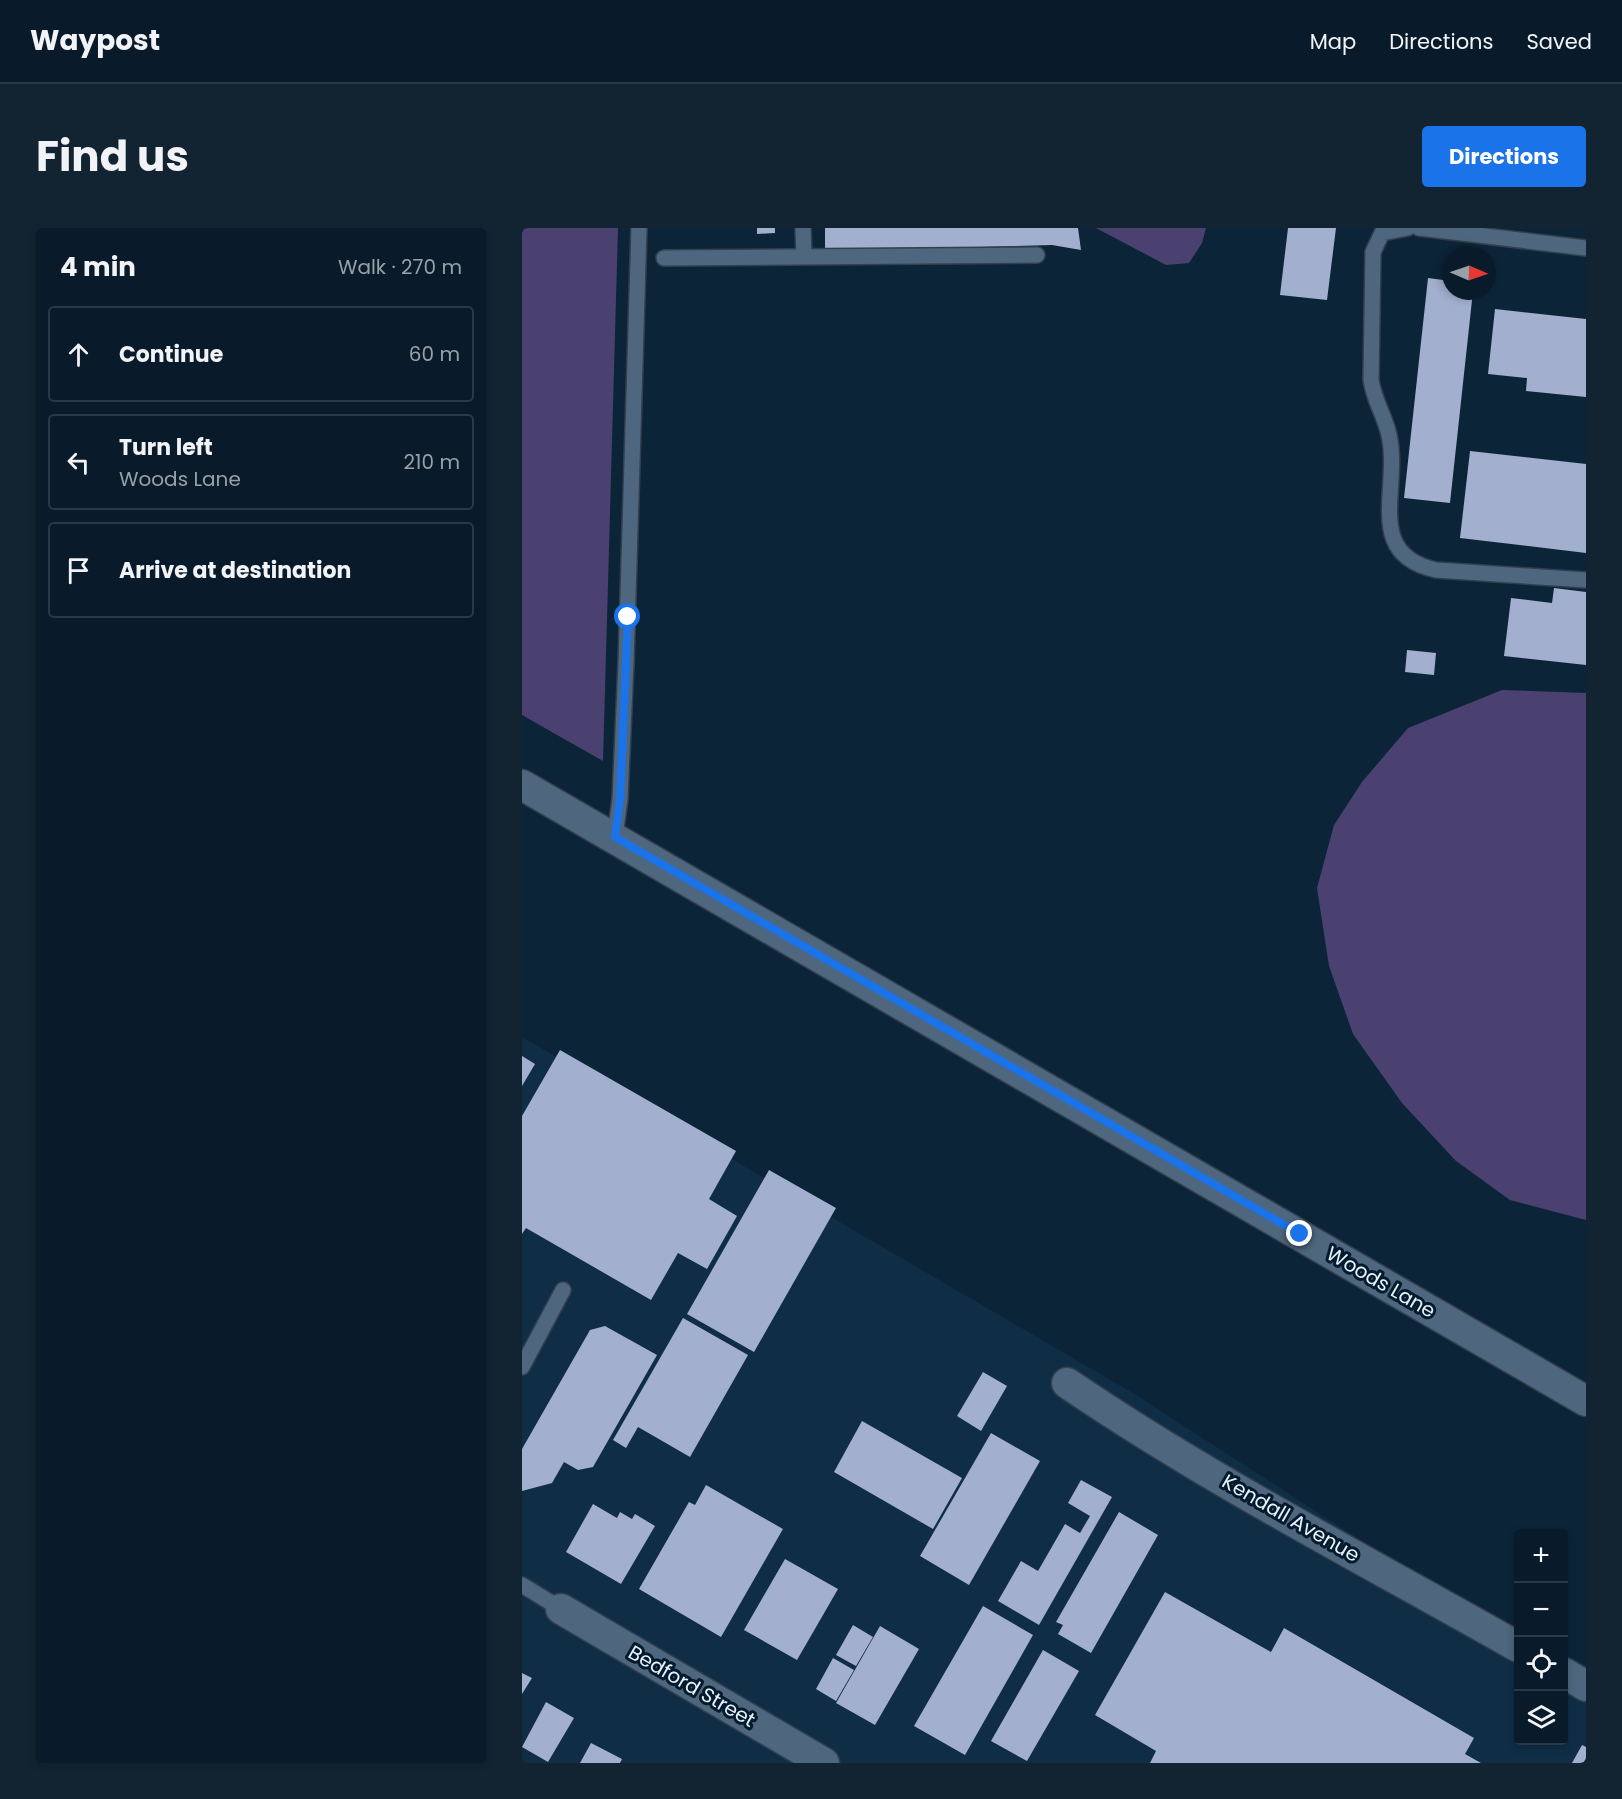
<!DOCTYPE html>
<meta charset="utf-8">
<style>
body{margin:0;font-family:Poppins,sans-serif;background:#122432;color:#f1f3f6}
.controls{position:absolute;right:18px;bottom:18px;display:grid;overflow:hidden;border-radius:6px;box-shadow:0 3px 9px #0003}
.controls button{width:54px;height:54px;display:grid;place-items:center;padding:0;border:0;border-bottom:2px solid #293947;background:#091b2a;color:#f1f3f6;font:30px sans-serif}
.compass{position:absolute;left:920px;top:18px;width:54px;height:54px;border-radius:50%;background:#091b2a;box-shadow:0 3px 9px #0003;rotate:92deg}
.stop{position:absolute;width:18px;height:18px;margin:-14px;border:4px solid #1a73e8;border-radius:50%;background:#fff}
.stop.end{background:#1a73e8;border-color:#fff;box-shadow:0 2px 6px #0008}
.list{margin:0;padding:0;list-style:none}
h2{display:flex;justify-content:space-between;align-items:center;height:78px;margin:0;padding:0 24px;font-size:26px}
h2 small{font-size:20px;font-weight:400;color:#99a1a8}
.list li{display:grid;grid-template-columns:39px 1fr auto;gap:18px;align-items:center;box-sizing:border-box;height:96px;margin:0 12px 12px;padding:0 12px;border:2px solid #293947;border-radius:6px}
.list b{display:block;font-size:22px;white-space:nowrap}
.list p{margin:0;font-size:20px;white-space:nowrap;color:#99a1a8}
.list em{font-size:20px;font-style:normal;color:#99a1a8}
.icon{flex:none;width:33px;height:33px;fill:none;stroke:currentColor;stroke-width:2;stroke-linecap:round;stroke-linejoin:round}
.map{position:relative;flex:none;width:1064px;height:1535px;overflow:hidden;border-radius:6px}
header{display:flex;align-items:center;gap:36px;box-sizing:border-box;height:84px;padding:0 30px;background:#091b2a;border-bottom:2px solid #293947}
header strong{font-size:28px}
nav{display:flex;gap:33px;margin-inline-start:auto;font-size:21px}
.intro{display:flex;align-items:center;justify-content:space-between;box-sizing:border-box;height:144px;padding:0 36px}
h1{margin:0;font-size:42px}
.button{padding:15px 27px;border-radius:6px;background:#1a73e8;color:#fff;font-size:21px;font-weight:700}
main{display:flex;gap:36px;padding:0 36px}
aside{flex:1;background:#091b2a;border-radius:6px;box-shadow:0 3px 9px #0003}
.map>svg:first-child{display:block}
.built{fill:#0f2e46}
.green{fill:#4a4171}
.building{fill:#a2afce}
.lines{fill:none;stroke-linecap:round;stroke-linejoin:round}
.lane-casing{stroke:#333f4f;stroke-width:18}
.street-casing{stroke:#333f4f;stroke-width:33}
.lane{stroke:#4e677e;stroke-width:15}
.street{stroke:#4e677e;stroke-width:30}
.route{stroke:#1a73e8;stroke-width:8}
.labels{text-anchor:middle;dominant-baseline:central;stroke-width:6;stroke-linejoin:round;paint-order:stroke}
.street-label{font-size:20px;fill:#e7f2fd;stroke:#031b2d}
</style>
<header>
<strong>Waypost</strong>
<nav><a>Map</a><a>Directions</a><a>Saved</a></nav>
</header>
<div class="intro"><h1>Find us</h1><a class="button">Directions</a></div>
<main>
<aside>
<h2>4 min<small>Walk · 270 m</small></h2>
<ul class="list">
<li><svg class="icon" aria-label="ahead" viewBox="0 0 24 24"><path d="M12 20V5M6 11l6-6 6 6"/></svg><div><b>Continue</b></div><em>60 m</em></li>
<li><svg class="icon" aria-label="left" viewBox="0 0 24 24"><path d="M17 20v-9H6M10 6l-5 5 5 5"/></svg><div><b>Turn left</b><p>Woods Lane</p></div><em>210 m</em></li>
<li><svg class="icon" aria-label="arrive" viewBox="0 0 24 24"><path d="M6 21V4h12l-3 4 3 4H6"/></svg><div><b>Arrive at destination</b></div></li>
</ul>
</aside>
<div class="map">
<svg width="1064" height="1535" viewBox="0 0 1064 1535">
<rect width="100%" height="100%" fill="#0c2438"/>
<path class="built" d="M0,809L611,1165L996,1414V1512H1042V1443L1064,1457V1535H0Z"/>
<path class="green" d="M0,0H96L81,533L0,487Z
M574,0H684L680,15L667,35L644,37Z
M980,462L1064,465V992L988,972L934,933L880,875L831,806L807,738L795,660L812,597L840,554L886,500Z"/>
<path class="building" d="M235,0H253V5L235,6Z
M303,0H556L559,22L530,17L303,23Z
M766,0H814L805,72L758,67Z
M906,50L929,53V63H951L928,275L882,270Z
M973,81L1064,91V169L1004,163L1005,150L966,146Z
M948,223L1064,236V325L938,310Z
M1032,360L1064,364V437L982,428L989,370L1030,375Z
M885,422L914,425L912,447L883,444Z
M38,822L214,923L187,971L215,988L185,1041L156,1025L129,1072L4,1000L0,1006V888Z
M0,828L13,836L0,858Z
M247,942L314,980L232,1124L165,1086Z
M161,1090L226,1127L168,1229L116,1199L104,1220L91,1212Z
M83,1098L135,1127L71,1239L56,1242L42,1234L30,1255L0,1263V1221L68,1102Z
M461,1144L485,1158L459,1203L435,1188Z
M340,1193L440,1250L411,1301L312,1244Z
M469,1205L518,1233L447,1357L398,1328Z
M559,1252L590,1269L517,1397L476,1373L499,1333L516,1343L543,1296L558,1305L568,1288L546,1275Z
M184,1257L261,1301L199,1409L117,1361L167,1274L173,1277Z
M71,1276L95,1290L98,1284L110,1291L113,1286L133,1298L99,1356L44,1324Z
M597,1284L636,1307L569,1425L536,1406L541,1397L534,1394Z
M263,1331L316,1361L275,1432L222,1402Z
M643,1364L749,1424L762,1400L952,1510L943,1526L959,1535H628L634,1523L573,1487Z
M461,1378L511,1407L443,1527L392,1498Z
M331,1397L351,1409L334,1438L314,1427Z
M358,1398L397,1421L353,1497L314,1475Z
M521,1422L557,1443L505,1533L469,1513Z
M311,1430L332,1442L314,1473L294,1461Z
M0,1445L10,1450L0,1466Z
M24,1474L52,1490L26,1534L0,1519Z
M69,1515L100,1531L98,1535H58Z
M1060,1517L1064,1519V1535H1050Z"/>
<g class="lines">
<defs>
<path id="lane" d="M281,0L282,27
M886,0L860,5L851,24L849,151C851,171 863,188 867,207C879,261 841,326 914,342L1064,352
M897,0L1064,20
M142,30L515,27
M93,608L98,571L104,435L117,0
M0,1139L41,1062
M0,1357L39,1381"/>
<path id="street" d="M0,557L1064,1173
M545,1155C689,1253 845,1333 996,1419
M39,1381L302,1535
M1042,1445L1064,1458"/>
</defs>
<use href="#lane" class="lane-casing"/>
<use href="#street" class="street-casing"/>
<use href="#lane" class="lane"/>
<use href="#street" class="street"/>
</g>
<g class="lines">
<path class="route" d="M106,389L98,571L93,609L778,1006"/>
</g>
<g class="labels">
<g class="street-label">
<text transform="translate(859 1054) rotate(30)">Woods Lane</text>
<text transform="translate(769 1290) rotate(30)">Kendall Avenue</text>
<text transform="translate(170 1458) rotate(30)">Bedford Street</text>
</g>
</g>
</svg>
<div class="controls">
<button>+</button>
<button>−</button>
<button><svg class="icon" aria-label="locate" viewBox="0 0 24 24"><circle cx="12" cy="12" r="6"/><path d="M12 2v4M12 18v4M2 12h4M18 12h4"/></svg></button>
<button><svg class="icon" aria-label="layers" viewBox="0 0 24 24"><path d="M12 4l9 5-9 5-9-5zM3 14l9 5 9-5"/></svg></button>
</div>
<svg class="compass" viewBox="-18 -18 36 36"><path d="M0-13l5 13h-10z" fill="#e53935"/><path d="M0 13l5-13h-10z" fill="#99a1a8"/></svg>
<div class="stop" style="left:106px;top:389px"></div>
<div class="stop end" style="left:778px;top:1006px"></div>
</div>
</main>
